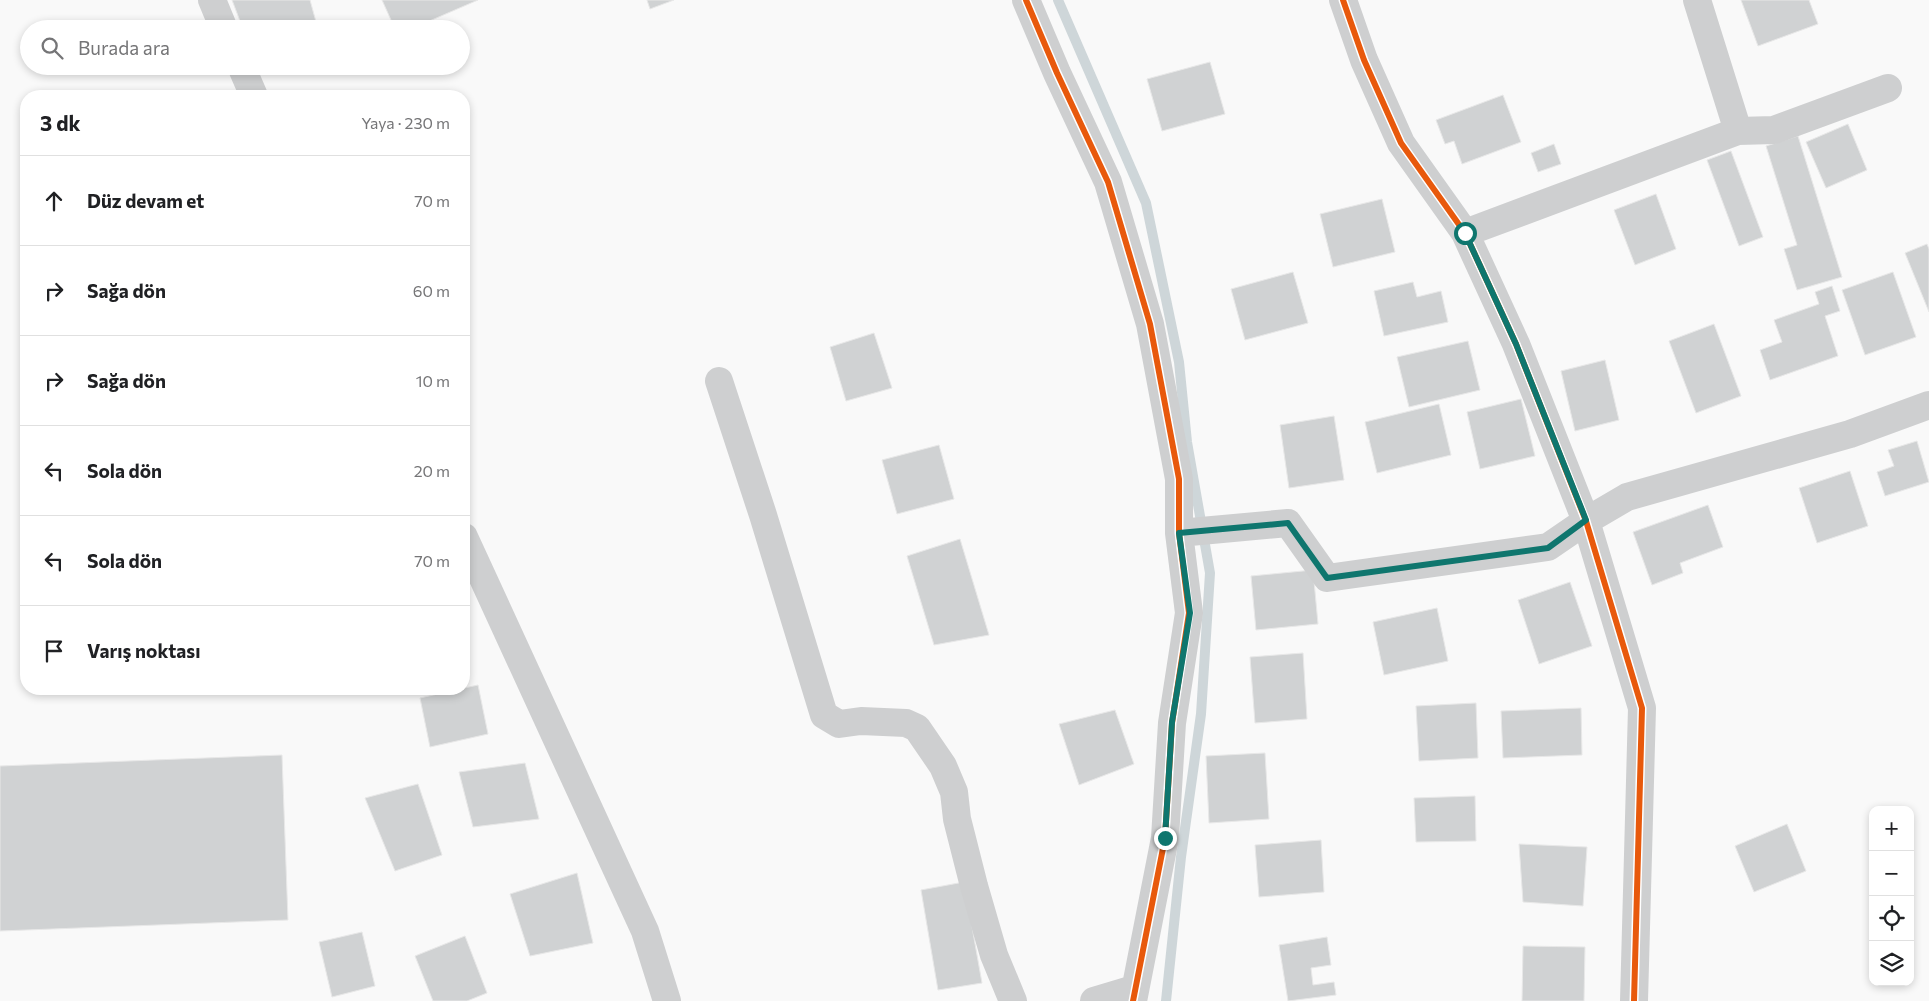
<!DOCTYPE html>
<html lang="tr">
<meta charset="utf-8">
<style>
body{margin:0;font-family:Commissioner,sans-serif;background:#f6f6f6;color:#202124}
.controls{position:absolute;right:15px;bottom:15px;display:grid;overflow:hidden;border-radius:10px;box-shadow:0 2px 8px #0003}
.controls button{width:45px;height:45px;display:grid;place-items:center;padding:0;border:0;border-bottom:1px solid #e0e0e0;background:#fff;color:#202124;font:25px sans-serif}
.stop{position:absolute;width:15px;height:15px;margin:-11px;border:4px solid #0f766e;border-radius:50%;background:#fff}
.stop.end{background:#0f766e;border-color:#fff;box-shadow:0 1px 5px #0008}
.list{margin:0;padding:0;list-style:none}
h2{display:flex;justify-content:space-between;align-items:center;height:65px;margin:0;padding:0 20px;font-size:21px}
h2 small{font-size:16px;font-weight:400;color:#757577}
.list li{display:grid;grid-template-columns:32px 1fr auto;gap:15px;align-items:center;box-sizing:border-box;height:90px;padding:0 20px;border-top:1px solid #e0e0e0}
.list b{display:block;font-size:19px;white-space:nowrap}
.list em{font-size:16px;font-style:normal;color:#757577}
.icon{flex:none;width:28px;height:28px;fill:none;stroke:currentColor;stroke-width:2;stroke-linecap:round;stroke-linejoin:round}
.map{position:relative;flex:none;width:1929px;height:1001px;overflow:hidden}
.search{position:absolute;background:#fff;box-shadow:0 2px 8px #0003;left:20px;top:20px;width:450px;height:55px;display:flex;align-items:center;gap:12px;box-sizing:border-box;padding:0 18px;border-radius:28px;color:#757577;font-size:19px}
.panel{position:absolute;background:#fff;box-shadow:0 2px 8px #0003;left:20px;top:90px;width:450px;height:605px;border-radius:20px}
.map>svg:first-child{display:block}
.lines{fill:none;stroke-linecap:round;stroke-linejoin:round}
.stream{stroke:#ced6d9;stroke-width:10}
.building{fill:#d0d2d3;stroke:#e8e8e8}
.minor{stroke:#cecfd0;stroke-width:28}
.cycleway-casing{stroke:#fff;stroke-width:9}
.cycleway{stroke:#e8590c;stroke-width:6}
.route{stroke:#0f766e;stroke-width:6}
</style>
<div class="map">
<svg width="1929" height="1001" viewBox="0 0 1929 1001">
<rect width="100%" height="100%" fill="#f9f9f9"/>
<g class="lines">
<path class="stream" d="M1058,0L1146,203L1179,362L1187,442L1210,573L1201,714L1181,857L1166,1001"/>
</g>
<path class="building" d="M232,0H310L318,29H243Z
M382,0H478L411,29H395Z
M647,0H674L650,9Z
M1741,0H1809L1818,24L1758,46Z
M1210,62L1225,114L1162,131L1147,79Z
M1503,95L1521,142L1462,164L1454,141L1445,144L1436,120Z
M1848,124L1867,170L1826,188L1806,142Z
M1798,136L1842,277L1797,290L1784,249L1797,245L1766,146Z
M1554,144L1561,164L1538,172L1531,153Z
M1731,151L1763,237L1739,246L1707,160Z
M1656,194L1676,249L1635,265L1614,210Z
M1382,199L1395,252L1333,267L1320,214Z
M1927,244L1929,249V312L1905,253Z
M1293,272L1308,323L1245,340L1231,289Z
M1893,272L1916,337L1865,355L1842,290Z
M1413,282L1417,297L1441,291L1448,322L1384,336L1374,291Z
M1832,286L1840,311L1825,316L1838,356L1770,380L1760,350L1782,342L1774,320L1819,304L1815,292Z
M1714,324L1741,396L1696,413L1669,341Z
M874,333L892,388L846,401L830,347Z
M1468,341L1480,390L1409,407L1397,357Z
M1605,360L1619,420L1575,431L1561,371Z
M1521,399L1535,456L1480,469L1467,412Z
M1439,404L1451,455L1377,473L1365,422Z
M1334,416L1344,480L1289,488L1280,425Z
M1917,441L1929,482L1885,496L1877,472L1894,466L1888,450Z
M939,445L954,499L897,514L882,460Z
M1850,471L1868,526L1817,543L1799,488Z
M1708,505L1723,547L1680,563L1683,573L1652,585L1633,532Z
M960,539L989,635L934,645L907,556Z
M1313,570L1318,624L1256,630L1251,576Z
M1570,582L1592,646L1539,664L1518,600Z
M1437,608L1448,661L1384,675L1373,622Z
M1303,653L1307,719L1255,723L1250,657Z
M478,685L488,734L430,747L420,698Z
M1476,703L1478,758L1419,761L1416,706Z
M1581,708L1582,755L1503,758L1501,711Z
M1115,710L1134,764L1079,785L1059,724Z
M1265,753L1269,819L1209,823L1206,756Z
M282,755L288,920L0,931V766Z
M525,763L539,819L473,827L459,772Z
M418,784L442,855L395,871L365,798Z
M1475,796L1476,841L1416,842L1414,798Z
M1787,824L1806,871L1754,892L1735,846Z
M1321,840L1324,892L1259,897L1255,845Z
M1519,844L1587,847L1583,906L1523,902Z
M577,873L593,943L530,956L510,894Z
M964,882L982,983L938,990L921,890Z
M362,932L375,986L332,997L319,942Z
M465,936L487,993L467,1001H433L415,956Z
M1327,937L1331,965L1311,968L1313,985L1334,982L1336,995L1288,1001L1279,945Z
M1523,946L1585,947L1584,1001H1522Z"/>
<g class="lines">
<path class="minor" d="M212,0L224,29
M1026,0L1057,73L1108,182L1150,324L1179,479V533L1189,613L1172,723L1165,838L1133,1001
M1343,0L1364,60L1401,143L1465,233L1516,344L1586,521L1642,708L1634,1001
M241,66L254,96
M1738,131L1774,130L1888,88
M1465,233L1738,131L1697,0
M719,381L763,515L824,715L839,724L861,721L906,723L917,728L943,766L954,792L957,819L974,886L994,955L1013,1001
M1179,533L1288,523L1327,578L1548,547L1586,521L1627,497L1850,434L1929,405
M464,537L645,931L667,1001
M1094,1001L1134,989"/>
<defs>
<path id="cycleway" d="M1026,0L1057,73L1108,182L1150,324L1179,479V533L1189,613L1172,723L1165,838L1133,1001
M1343,0L1364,60L1401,143L1465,233L1516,344L1586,521L1642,708L1634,1001"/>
</defs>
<use href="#cycleway" class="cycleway-casing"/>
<use href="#cycleway" class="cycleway"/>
</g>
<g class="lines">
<path class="route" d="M1165,838L1172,722L1190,613L1179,533L1288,523L1327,578L1548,548L1586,520L1516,344L1465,233"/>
</g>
</svg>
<div class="controls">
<button>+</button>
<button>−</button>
<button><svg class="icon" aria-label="locate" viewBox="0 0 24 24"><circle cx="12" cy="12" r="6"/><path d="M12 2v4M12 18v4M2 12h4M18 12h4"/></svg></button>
<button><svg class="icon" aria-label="layers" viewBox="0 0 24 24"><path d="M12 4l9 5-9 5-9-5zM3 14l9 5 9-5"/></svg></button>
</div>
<div class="stop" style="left:1465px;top:233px"></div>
<div class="stop end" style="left:1165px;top:838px"></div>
<div class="search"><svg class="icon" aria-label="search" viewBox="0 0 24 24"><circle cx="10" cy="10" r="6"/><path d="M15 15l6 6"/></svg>Burada ara</div>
<section class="panel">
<h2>3 dk<small>Yaya · 230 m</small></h2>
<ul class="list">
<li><svg class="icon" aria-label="ahead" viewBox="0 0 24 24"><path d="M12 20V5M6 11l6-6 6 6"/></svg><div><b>Düz devam et</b></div><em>70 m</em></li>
<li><svg class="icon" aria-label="right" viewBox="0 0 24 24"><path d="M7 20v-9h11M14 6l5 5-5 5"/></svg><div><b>Sağa dön</b></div><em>60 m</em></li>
<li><svg class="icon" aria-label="right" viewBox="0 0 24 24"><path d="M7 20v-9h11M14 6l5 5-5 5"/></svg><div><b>Sağa dön</b></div><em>10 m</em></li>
<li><svg class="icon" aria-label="left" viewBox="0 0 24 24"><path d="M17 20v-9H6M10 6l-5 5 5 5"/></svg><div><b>Sola dön</b></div><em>20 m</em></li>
<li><svg class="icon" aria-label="left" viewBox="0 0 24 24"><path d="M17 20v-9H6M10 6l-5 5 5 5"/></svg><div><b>Sola dön</b></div><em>70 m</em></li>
<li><svg class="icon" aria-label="arrive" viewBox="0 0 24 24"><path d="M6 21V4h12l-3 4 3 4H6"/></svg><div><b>Varış noktası</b></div></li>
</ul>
</section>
</div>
